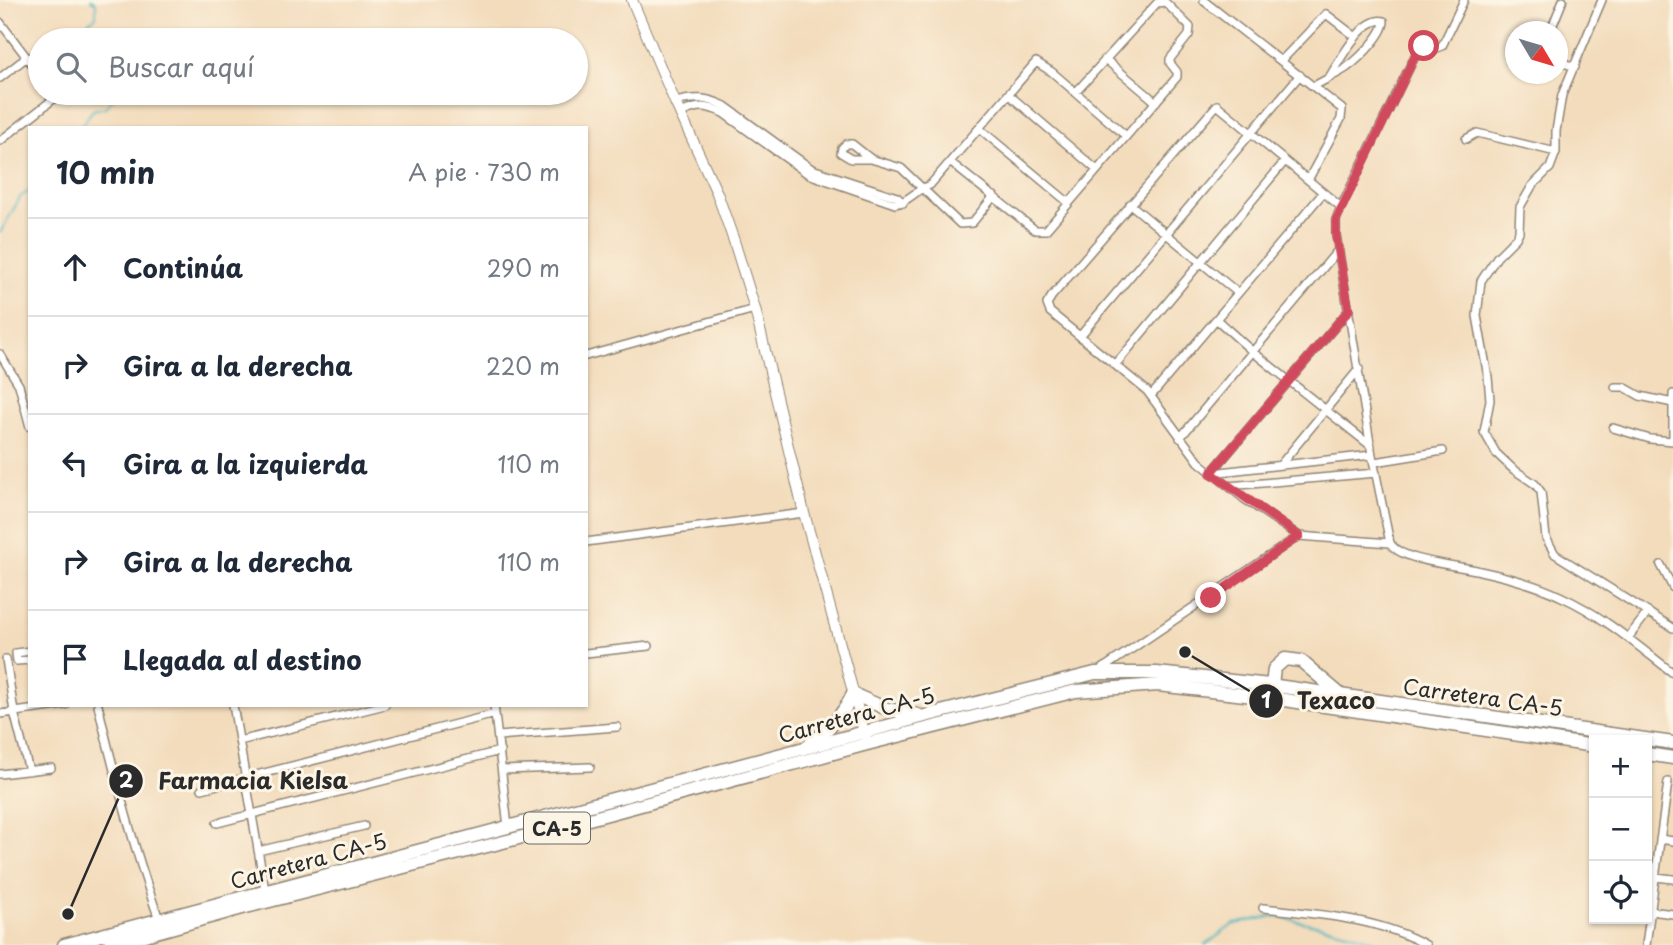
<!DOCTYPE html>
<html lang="es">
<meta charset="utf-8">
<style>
body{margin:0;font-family:"Playpen Sans",sans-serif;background:#f2f2f3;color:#1f2937}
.controls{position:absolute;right:21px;bottom:21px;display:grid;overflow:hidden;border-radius:0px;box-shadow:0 2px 5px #0004}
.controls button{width:63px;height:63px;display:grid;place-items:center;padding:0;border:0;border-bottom:2px solid #e0e1e3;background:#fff;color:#1f2937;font:35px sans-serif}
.compass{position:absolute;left:1505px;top:21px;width:63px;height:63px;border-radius:50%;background:#fff;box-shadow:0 2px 5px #0004;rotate:128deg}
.stop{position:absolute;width:21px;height:21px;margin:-16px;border:5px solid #d1495b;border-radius:50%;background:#fff}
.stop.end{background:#d1495b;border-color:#fff;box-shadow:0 2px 7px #0008}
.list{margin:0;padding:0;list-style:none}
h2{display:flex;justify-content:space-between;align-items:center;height:91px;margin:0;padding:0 28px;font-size:30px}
h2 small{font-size:23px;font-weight:400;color:#747a83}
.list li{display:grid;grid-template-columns:46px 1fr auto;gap:21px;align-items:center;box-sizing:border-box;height:98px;padding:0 28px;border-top:2px solid #e0e1e3}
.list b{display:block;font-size:26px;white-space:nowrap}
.list em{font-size:23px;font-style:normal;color:#747a83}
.icon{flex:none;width:38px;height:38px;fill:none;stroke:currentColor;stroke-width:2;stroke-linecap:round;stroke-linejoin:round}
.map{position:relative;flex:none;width:1673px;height:945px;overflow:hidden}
.search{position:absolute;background:#fff;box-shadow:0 2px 5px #0004;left:28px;top:28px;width:560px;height:77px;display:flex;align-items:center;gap:18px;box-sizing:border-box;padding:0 24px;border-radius:38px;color:#747a83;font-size:26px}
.panel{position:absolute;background:#fff;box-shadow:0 2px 5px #0004;left:28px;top:126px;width:560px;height:581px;border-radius:0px}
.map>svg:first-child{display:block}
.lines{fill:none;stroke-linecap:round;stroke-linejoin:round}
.stream{stroke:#44b3be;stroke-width:2}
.street-casing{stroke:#8f8474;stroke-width:10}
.secondary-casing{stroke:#8f8474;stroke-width:12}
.highway-casing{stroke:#8f8474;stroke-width:15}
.street{stroke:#fff;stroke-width:7}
.secondary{stroke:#fff;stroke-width:10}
.highway{stroke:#fff;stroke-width:12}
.route{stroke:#d1495b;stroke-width:9}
.labels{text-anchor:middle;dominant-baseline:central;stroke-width:6;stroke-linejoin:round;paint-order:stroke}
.shield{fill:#fcf5e5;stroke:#6a6863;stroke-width:2}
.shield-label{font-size:19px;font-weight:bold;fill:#2b2b2b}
.street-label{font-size:21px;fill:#2b2b2b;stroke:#fcf5e5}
.leader{fill:none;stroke:#2b2b2b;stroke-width:2.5}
.callout-dot{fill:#2b2b2b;stroke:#fcf5e5;stroke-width:2.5}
.mark-label{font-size:21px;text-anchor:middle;font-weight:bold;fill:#fff}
.callout-label{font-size:23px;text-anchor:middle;font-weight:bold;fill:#2b2b2b;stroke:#fcf5e5;stroke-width:6;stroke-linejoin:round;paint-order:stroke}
</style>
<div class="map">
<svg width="1673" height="945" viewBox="0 0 1673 945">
<rect width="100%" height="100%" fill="#fcf5e5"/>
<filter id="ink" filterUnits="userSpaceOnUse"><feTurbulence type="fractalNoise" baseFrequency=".0143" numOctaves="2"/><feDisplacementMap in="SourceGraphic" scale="14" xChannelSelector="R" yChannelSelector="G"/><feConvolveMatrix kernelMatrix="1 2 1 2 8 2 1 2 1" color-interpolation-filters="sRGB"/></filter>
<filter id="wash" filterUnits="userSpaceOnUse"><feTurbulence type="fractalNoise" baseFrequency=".00686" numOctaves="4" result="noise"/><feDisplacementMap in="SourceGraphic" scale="28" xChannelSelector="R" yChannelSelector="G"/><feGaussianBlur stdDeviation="1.57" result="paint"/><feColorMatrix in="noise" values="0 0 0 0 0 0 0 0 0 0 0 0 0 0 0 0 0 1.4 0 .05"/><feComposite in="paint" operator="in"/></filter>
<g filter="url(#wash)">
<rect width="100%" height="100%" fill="#f3dcbc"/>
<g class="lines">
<path class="stream" d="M91,0L96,3V17L88,22V32L94,40
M80,128L93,110L106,107L117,93
M0,233L21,196L30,191
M1205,945L1234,924L1274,916L1348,932L1385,945"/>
</g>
</g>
<g filter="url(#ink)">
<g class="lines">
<defs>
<path id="street" d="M1602,0L1562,95L1556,131V152L1550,168L1532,186L1520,207L1519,232L1516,238L1497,257L1481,281L1477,316L1488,377L1490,400L1484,432L1496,453L1513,469L1535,484L1541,492L1546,538L1555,554L1673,628
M1204,1L1342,109L1341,119L1308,180
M0,22L40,75
M1550,32L1563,0
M1105,59L1156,102
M1282,60L1326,14L1356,37
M1558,61L1575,67
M0,78L27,57
M1314,86C1323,81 1331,77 1340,72C1353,65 1384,36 1384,21C1363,16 1340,60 1330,76
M1008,94L1097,170
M675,102C695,97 706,97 725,106L812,169L897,197L903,203
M681,113C698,105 706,105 723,113L808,174L895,204C909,202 916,189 930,185L1036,62L1052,72L1126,136
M980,129L1069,203
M1466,139L1477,133L1556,152
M0,141L56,97L53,93
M871,159L852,144H846L842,148L841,153L851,159H871L901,168L960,224L972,223L994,196
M950,162L1035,230H1046L1177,77V72L1170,63V59L1189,35L1190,27L1165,2L1157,3L1076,92
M1130,204L1238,293
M1216,319L1253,352L1371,446
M1080,336L1300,75
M0,354L19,385L30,427
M586,356L755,309
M1116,364L1285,161
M1615,387H1624L1640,396L1673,403
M1673,394V438
M1151,396L1323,193
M1613,428L1650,439L1673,441
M1180,438L1339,249
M1375,462L1443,451
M1281,464L1359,369
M1211,473L1349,310
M1211,473L1372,455
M1228,486L1376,473
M1299,536L1243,498L1199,462L1147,391L1050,312L1047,304L1052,296L1217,105L1341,207
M586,542L804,513
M1390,543L1372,455L1336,235V220L1341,207L1417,52L1424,46L1434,49L1442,46L1464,0
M1661,565L1673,588
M1628,638L1648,612
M30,651L16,653L17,661L30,660
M586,653L649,646
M6,659L14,712L29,771
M1099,671L1299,536L1390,543C1401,562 1459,565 1480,571C1508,577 1537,585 1562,597C1602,615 1638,646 1673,673
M98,705C115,778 134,850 159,919
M233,705L265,890
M494,705L508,827
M0,714L66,705
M498,736L617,727
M239,741L385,705
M502,770L590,767
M0,774L51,768
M202,789L495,714
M217,823L500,751
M1660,839L1673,841
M258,851L364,826
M1656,877L1673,879
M1263,908C1316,914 1379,918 1426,945
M1651,911L1673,914
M1646,945L1668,782"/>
<path id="secondary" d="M632,0L675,102L717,193L734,241L755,309L804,513L866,739"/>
<path id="highway" d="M1271,693L1274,669L1285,659L1301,661L1341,695
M810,744C829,730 843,715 853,694L887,709L918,715
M1647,754L1673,758
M64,945L925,716L1095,673H1157L1270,685L1673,743
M109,945L246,907L515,839L867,744L1076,691L1158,685L1271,698L1594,746"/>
</defs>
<use href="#street" class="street-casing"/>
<use href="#secondary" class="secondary-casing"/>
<use href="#highway" class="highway-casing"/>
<use href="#street" class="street"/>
<use href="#secondary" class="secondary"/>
<use href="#highway" class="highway"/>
</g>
</g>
<g class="lines" filter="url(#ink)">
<path class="route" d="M1211,598L1299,536L1211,473L1349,310L1336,236V220L1417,52L1424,46"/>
</g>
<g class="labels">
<rect class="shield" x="524" y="812.5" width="66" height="31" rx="5"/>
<g class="shield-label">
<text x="557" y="828">CA-5</text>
</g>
<g class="street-label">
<text transform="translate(1483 696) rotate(8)">Carretera CA-5</text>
<text transform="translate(856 714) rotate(-15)">Carretera CA-5</text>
<text transform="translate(308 860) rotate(-15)">Carretera CA-5</text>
</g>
</g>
<path class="leader" d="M1185 652L1266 701M68 914L126 781"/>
<g class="callout-dot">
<circle cx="1185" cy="652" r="7"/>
<circle cx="68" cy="914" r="7"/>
<circle cx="1266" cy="701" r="18"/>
<circle cx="126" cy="781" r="18"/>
</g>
<g class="mark-label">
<text x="1266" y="708">1</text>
<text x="126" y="788">2</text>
</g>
<g class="callout-label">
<text x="1336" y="709">Texaco</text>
<text x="253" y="789">Farmacia Kielsa</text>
</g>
</svg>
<div class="controls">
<button>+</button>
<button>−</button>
<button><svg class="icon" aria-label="locate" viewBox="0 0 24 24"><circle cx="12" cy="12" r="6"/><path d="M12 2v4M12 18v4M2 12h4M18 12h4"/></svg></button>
</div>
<svg class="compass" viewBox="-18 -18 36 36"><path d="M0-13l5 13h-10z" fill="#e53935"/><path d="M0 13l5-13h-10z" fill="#747a83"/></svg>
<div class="stop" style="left:1424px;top:46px"></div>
<div class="stop end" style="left:1211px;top:598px"></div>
<div class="search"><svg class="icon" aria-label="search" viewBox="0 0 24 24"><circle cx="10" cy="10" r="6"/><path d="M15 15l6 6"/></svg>Buscar aquí</div>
<section class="panel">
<h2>10 min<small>A pie · 730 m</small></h2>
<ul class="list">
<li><svg class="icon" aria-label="ahead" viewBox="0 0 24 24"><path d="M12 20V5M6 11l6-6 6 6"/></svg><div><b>Continúa</b></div><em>290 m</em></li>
<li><svg class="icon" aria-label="right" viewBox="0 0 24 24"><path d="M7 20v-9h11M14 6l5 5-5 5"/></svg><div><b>Gira a la derecha</b></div><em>220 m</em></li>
<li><svg class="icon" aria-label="left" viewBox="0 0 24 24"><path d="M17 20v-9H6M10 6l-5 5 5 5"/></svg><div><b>Gira a la izquierda</b></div><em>110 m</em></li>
<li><svg class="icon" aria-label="right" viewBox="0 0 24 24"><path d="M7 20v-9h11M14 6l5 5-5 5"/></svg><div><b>Gira a la derecha</b></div><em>110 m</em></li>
<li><svg class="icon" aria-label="arrive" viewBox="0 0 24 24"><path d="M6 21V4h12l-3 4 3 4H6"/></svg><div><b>Llegada al destino</b></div></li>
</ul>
</section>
</div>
